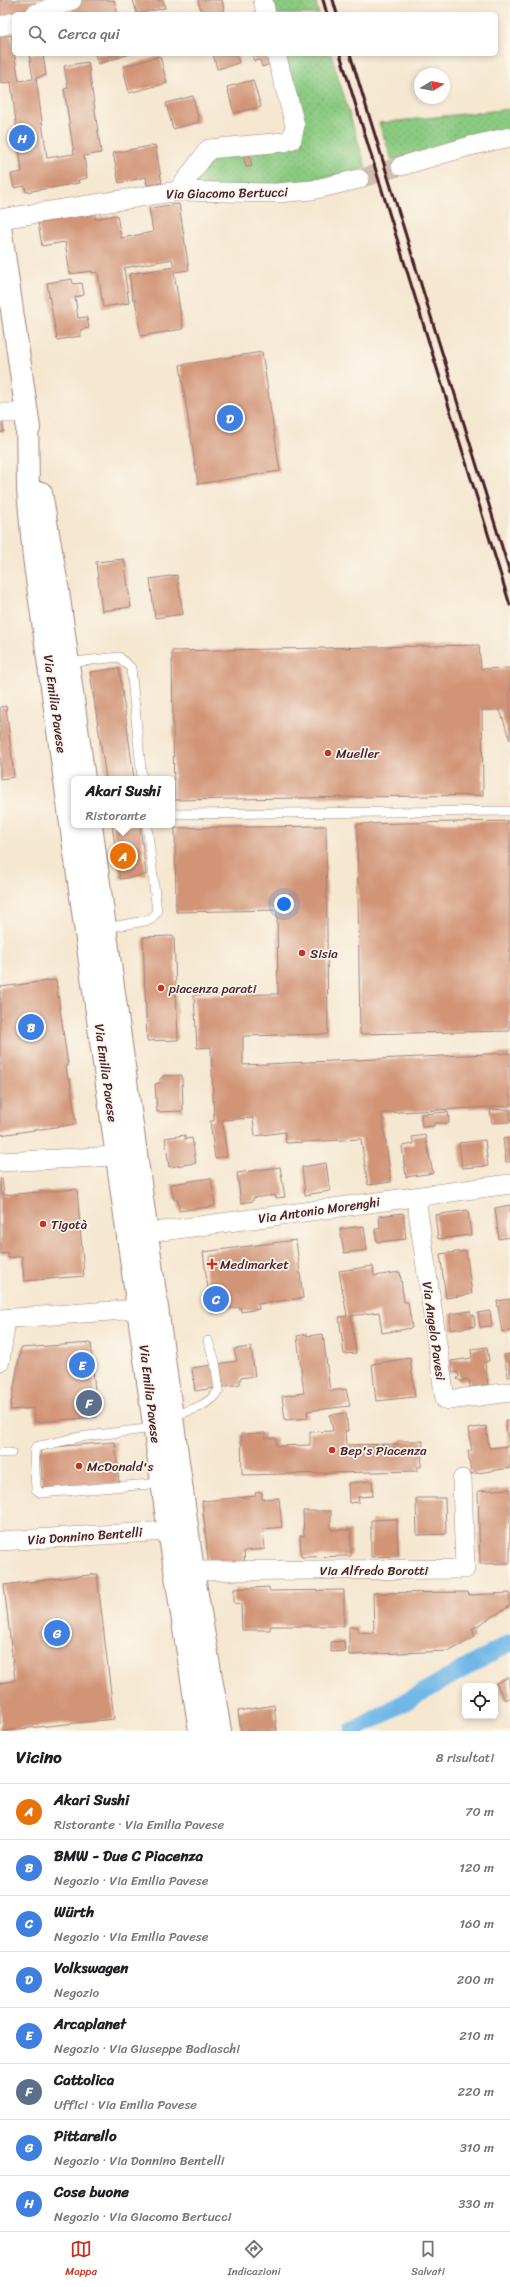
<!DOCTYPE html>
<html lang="it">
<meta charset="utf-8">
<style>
body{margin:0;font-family:Sriracha,sans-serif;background:#f2f2f2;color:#202124}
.controls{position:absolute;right:12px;bottom:12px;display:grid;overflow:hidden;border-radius:6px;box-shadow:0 2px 6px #0003}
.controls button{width:36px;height:36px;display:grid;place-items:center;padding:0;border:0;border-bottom:1px solid #e0e0e0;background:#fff;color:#202124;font:20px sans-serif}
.compass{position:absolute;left:414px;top:68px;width:36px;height:36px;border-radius:50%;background:#fff;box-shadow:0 2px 6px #0003;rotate:80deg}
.you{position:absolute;left:284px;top:904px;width:14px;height:14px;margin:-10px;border:3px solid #fff;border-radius:50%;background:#1a73e8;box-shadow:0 0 0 6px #1a73e833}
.badge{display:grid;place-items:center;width:26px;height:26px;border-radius:50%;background:#c8321e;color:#fff;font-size:13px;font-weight:700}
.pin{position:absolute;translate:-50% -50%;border:2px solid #fff;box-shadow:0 1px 4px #0006}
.popup{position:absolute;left:71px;top:776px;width:104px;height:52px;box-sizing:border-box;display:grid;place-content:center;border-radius:6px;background:#fff;filter:drop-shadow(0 1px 3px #0005);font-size:13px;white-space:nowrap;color:#757577}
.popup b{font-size:15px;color:#202124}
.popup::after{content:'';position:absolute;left:50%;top:100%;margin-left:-8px;border:8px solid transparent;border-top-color:#fff}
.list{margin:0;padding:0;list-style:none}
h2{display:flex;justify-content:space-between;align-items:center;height:52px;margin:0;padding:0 16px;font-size:17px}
h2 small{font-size:13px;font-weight:400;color:#757577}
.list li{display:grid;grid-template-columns:26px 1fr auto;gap:12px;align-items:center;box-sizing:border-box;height:56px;padding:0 16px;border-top:1px solid #e0e0e0}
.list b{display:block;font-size:15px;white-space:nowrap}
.list p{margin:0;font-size:13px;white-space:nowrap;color:#757577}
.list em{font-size:13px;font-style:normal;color:#757577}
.icon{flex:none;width:22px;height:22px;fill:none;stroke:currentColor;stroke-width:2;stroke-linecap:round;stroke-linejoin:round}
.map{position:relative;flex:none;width:510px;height:1731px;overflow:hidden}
.search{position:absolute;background:#fff;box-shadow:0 2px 6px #0003;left:12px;right:12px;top:12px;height:44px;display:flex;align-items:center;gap:10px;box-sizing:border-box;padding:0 14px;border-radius:6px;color:#757577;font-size:15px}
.sheet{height:500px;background:#fff}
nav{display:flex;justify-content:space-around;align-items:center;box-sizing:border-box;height:56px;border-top:1px solid #e0e0e0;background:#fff;font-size:11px;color:#757577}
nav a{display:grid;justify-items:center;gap:2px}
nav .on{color:#c8321e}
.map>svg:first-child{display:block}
.grass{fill:url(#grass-dots);stroke:#6a7456}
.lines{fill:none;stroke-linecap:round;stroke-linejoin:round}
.canal{stroke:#6fb7e7;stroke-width:17}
.building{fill:#d29477}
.minor-tunnel{stroke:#d3bfaf;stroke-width:19;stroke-dasharray:19 10;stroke-linecap:butt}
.service-casing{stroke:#a0837e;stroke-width:10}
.minor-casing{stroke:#a0837e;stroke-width:20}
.primary-casing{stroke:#a0837e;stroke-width:24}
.service{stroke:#fff;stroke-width:9}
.minor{stroke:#fff;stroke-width:19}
.primary{stroke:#fff;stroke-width:22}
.rail{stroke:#4a1f2b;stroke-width:3}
.poi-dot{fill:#c8321e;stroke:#fbf7ec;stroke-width:1.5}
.labels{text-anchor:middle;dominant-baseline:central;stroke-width:3.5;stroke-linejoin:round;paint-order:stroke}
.street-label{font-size:13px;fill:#4a1f2b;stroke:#fbf7ec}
.poi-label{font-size:13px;fill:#4a1f2b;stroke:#fbf7ec;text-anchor:start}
</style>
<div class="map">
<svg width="510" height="1731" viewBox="0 0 510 1731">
<defs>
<pattern id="grass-dots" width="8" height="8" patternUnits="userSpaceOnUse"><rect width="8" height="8" fill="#8aca81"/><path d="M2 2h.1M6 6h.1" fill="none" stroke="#79ad70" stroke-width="1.8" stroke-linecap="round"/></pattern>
</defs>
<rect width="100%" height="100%" fill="#fbf7ec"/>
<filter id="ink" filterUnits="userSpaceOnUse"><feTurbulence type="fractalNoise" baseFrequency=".025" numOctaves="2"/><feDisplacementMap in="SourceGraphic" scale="8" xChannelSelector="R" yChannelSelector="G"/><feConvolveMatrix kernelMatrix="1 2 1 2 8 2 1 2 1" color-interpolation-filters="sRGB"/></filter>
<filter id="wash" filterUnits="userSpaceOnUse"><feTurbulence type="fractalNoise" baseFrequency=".012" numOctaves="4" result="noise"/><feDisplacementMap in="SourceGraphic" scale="16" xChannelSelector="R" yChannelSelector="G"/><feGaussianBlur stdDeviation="0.9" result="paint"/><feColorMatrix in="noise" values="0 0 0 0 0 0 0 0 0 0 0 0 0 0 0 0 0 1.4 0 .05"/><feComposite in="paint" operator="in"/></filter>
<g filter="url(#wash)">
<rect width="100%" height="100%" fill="#f5e7d0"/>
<path class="grass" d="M268,0H315L319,14H271Z
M281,54H331L366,168L306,182L177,190L208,152L303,145Z
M510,109V131L392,160L379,123Z"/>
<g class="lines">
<path class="canal" d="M353,1731L510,1643"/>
</g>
<g id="blocks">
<path class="building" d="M0,0H41L43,5L0,19Z
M83,0H114L118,14H73L70,4Z
M133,0H163L165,8L137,14Z
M198,0H222L225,14H202Z
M11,35L19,81L33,79L29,54H43L46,75L36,78L47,158L74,154L64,89L68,88L64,66L88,62L101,153L84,156L87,178L78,180L79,183L26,192L25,186L14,188L11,174L22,172L11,82L0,83V37Z
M95,54H130L98,64Z
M213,54H237L239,63L217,69Z
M252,54H268L271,64L262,67L260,60L254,61Z
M160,56L167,83L129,93L123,67Z
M253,80L261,107L234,113L227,87Z
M193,96L199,122L173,129L166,103Z
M155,145L162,183L147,185L146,177L119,183L113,153Z
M249,153L252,166L246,167L243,154Z
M179,204L189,270L174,272L183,329L141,336L135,299L133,300L129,274L174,267L172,259L124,268L129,303L103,307L98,272L92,273V271L70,274L65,242L42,246L38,223L95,213V219L117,215L121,238L153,232L149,208Z
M72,279L73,284L82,283L84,295L75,297L78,318L87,317L89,328L80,330L81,336L57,340L47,283Z
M262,352L280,471L198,484L180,365Z
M0,420H2L4,432H0Z
M124,559L131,607L102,611L96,562Z
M177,575L183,614L155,618L150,579Z
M479,645L481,669L510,668V740L500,710H482L483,795L174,800L172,651Z
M119,668L126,719L134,779H106L90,672Z
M6,706L14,777L0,779V707Z
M510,821V1031L360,1034L357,824Z
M112,825H140L146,875L120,879Z
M326,826L328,1034L243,1036V1065L510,1053V1106L382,1113L391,1182L368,1185L361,1139L286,1143L285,1132L255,1136L253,1118L222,1120L227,1156L215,1158L210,1121H214L211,1047L197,1048L194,995L278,994L277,910L176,912L175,828Z
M174,936L178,1040L147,1041L143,937Z
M56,980L68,1066H66L68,1079H70L76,1124L0,1135V987Z
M182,1075L183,1111L157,1112L155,1084L160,1083V1079L163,1076Z
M510,1109V1122L492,1123L490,1110Z
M448,1112L449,1123H434V1126L422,1127L421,1114Z
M185,1135V1139L192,1138L196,1163L169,1167L165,1138Z
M425,1135L433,1173L406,1177L402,1146L414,1144L412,1137Z
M510,1138V1162H506L503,1139Z
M485,1140L488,1166L462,1168L459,1143Z
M326,1163L330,1191L305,1195L302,1167Z
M280,1167L285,1197L276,1198L275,1195L253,1198V1201L241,1203L237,1173Z
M211,1178L215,1206L179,1211L178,1200H174L171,1184Z
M0,1179H2L4,1195L77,1189L84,1276L24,1281L22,1256L8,1258V1253L0,1254Z
M510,1205V1237L499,1239L495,1208Z
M468,1210L471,1235L438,1239L435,1215Z
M403,1213L406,1239L377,1242L375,1229H380L379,1216Z
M364,1226L367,1250L344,1253L340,1229Z
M296,1240L303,1298L258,1304L259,1309L241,1312L240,1307L211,1311L203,1252Z
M466,1251L472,1294L446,1298L440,1254Z
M373,1266L374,1276L400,1272L404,1302H408L412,1328L382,1333L379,1312L351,1316L356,1353L344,1354L339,1317L347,1316L339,1271Z
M510,1299V1331L502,1332L497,1301Z
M470,1311L471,1315H474L475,1326L450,1330V1314Z
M490,1311L492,1326L480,1327L478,1313Z
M307,1334V1336L323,1334L330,1391L346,1389L350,1406L307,1411L308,1418L285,1420L282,1396L304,1393L297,1336Z
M91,1343L97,1417L35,1422L34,1408L10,1410L21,1348Z
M251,1347L255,1376L240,1378V1384L195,1391L192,1368L237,1361L234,1349Z
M487,1347L489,1361L485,1362L488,1385L470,1388L469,1380L464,1379L462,1382L457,1379L459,1376L457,1372L453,1373L451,1361L472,1358L471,1349Z
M510,1354V1377H508L504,1355Z
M410,1358L415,1397L376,1401L372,1364Z
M346,1413L348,1431H345L346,1445L397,1444V1441H423L421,1467H417V1471L242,1475L241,1434L265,1433V1438H276V1446L310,1445V1432L333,1431L330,1415Z
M505,1420H510V1468L471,1474L468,1451H472L468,1429L486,1426L489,1448L509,1446Z
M115,1442L119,1483L43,1490L40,1448Z
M372,1481L373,1496L358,1497L359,1502L349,1503L348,1483Z
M510,1489V1563L480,1564L478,1491Z
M262,1492V1499L279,1498L282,1527L263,1529L265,1549L244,1551L245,1565L209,1569L202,1501L256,1496L255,1493Z
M416,1498H445L446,1534L417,1535Z
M303,1511H331V1530H351V1556L301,1557L300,1536H304Z
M397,1519L398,1556L371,1557V1520Z
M97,1574L114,1719L0,1731V1683L15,1681L4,1585Z
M269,1587V1591L344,1590V1626H270V1630H242L241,1604L234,1603V1589Z
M468,1592L469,1595L510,1593V1606L472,1629L475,1637L450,1651L349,1655V1627H358V1632L374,1633L373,1593Z
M344,1641L345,1651L331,1652V1642Z
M509,1677L510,1697L505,1700L496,1683Z
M274,1705L277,1731H241L238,1711Z"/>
</g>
</g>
<g filter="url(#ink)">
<use href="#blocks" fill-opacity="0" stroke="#a0837e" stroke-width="1"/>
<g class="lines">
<path class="minor-tunnel" d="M359,179L401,166"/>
<defs>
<path id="service" d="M66,663L119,657L131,668L142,779
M172,814L508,811
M106,928L150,920L157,912L147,825
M172,1416C191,1410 207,1407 219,1390L215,1362L208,1341
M154,1428L80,1437L36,1447L34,1452L36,1489L41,1493L162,1483
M0,1453H11"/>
<path id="minor" d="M263,0L266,14
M35,14L72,0
M0,26L14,22
M401,166L470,146L510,137
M178,191L209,149L284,142L292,139L295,125L276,54
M0,219L178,191L277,193L312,190L359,179
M0,413H27
M0,1162L117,1156
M416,1197L445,1399L449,1400L510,1392
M133,1235L510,1184
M0,1319L152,1308
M0,1361L6,1319
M0,1541L169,1531
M193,1571L465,1569L462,1479"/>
<path id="primary" d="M0,227L29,428
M27,413L28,489L34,557L166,1511L200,1731
M41,493L58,591L84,779
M91,825L193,1571L220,1731"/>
</defs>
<use href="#service" class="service-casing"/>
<use href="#minor" class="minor-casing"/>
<use href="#primary" class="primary-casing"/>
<use href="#service" class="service"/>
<use href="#minor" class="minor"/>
<use href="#primary" class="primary"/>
<path class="rail" d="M323,0L327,14
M333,0L337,14
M340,54L510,605
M350,54L510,573"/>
</g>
</g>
<g class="poi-dot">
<circle cx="328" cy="753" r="4"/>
<circle cx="302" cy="953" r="4"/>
<circle cx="161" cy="988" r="4"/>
<circle cx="43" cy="1224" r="4"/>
<path d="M210 1258h4v4h4v4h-4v4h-4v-4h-4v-4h4z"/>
<circle cx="332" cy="1450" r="4"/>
<circle cx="79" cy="1466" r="4"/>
</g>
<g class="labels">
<g class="street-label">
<text transform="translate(227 193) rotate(-1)">Via Giacomo Bertucci</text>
<text transform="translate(55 704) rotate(82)">Via Emilia Pavese</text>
<text transform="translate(106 1073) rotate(82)">Via Emilia Pavese</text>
<text transform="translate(319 1210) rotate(-8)">Via Antonio Morenghi</text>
<text transform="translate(434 1331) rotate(82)">Via Angelo Pavesi</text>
<text transform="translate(150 1394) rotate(83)">Via Emilia Pavese</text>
<text transform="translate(85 1536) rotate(-4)">Via Donnino Bentelli</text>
<text x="374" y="1570">Via Alfredo Borotti</text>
</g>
<g class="poi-label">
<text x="336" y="753">Mueller</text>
<text x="310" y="953">Sisia</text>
<text x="169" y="988">piacenza parati</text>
<text x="51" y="1224">Tigotà</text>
<text x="220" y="1264">Medimarket</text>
<text x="340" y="1450">Bep's Piacenza</text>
<text x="87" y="1466">McDonald's</text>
</g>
</g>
</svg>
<div class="controls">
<button><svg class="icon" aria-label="locate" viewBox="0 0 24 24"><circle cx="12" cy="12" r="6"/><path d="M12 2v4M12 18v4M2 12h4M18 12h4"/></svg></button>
</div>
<svg class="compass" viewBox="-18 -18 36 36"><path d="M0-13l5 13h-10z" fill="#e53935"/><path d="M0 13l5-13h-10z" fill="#757577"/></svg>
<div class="you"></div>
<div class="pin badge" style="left:123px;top:856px;background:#e8710a">A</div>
<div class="popup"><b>Akari Sushi</b>Ristorante</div>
<div class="pin badge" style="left:31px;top:1027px;background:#3f7fe0">B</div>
<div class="pin badge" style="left:216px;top:1299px;background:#3f7fe0">C</div>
<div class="pin badge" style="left:230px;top:418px;background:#3f7fe0">D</div>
<div class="pin badge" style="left:82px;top:1365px;background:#3f7fe0">E</div>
<div class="pin badge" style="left:89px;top:1403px;background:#5c6f8a">F</div>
<div class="pin badge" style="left:57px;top:1633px;background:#3f7fe0">G</div>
<div class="pin badge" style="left:22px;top:138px;background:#3f7fe0">H</div>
<div class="search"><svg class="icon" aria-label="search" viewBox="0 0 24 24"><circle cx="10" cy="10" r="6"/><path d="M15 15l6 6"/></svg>Cerca qui</div>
</div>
<section class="sheet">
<h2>Vicino<small>8 risultati</small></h2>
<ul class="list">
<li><span class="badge" style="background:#e8710a">A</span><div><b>Akari Sushi</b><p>Ristorante · Via Emilia Pavese</p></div><em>70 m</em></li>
<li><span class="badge" style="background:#3f7fe0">B</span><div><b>BMW - Due C Piacenza</b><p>Negozio · Via Emilia Pavese</p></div><em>120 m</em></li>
<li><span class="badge" style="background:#3f7fe0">C</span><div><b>Würth</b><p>Negozio · Via Emilia Pavese</p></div><em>160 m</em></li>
<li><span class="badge" style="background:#3f7fe0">D</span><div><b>Volkswagen</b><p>Negozio</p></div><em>200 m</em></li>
<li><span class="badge" style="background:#3f7fe0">E</span><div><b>Arcaplanet</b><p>Negozio · Via Giuseppe Badiaschi</p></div><em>210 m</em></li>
<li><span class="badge" style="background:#5c6f8a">F</span><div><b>Cattolica</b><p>Uffici · Via Emilia Pavese</p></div><em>220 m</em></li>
<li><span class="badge" style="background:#3f7fe0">G</span><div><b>Pittarello</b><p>Negozio · Via Donnino Bentelli</p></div><em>310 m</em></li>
<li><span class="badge" style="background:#3f7fe0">H</span><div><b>Cose buone</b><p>Negozio · Via Giacomo Bertucci</p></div><em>330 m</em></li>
</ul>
</section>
<nav>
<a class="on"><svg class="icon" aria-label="map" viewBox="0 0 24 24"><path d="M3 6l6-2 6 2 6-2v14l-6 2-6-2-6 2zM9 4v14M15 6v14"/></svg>Mappa</a>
<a><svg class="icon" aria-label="directions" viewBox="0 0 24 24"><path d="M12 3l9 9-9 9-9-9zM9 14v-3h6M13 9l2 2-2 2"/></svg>Indicazioni</a>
<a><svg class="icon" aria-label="saved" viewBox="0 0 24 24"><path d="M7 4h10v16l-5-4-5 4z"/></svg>Salvati</a>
</nav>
